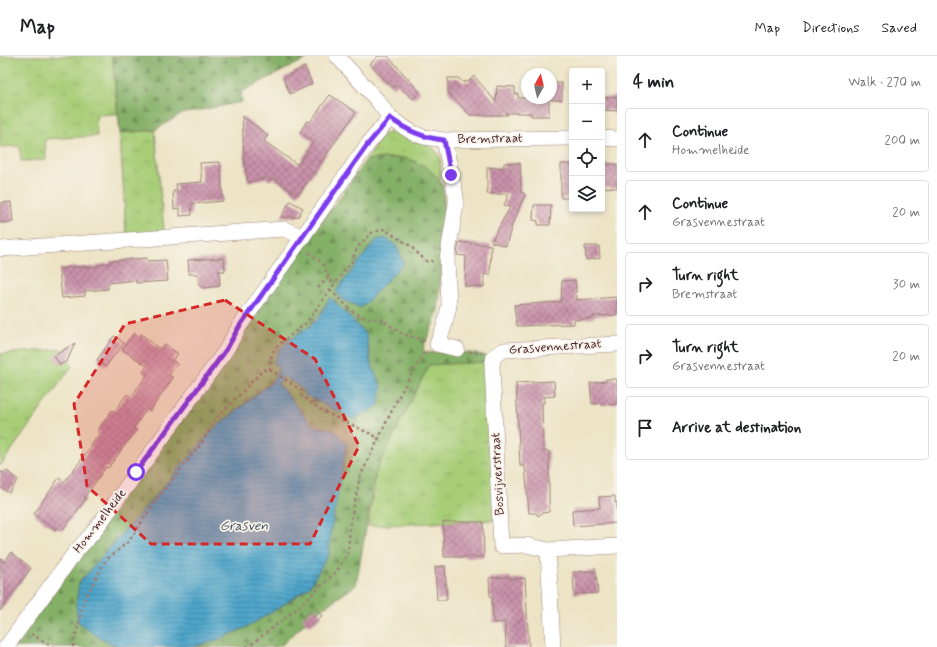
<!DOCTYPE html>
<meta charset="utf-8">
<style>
body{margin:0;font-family:Mynerve,sans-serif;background:#f2f2f2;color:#202124}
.controls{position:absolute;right:12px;top:12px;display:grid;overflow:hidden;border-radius:4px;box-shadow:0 2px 6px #0003}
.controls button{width:36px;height:36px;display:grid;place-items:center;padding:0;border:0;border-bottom:1px solid #e0e0e0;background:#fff;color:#202124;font:20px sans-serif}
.compass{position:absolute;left:521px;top:12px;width:36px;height:36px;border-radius:50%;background:#fff;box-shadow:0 2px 6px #0003;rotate:8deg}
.stop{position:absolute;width:12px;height:12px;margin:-9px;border:3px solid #7c3aed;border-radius:50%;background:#fff}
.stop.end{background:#7c3aed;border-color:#fff;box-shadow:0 1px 4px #0008}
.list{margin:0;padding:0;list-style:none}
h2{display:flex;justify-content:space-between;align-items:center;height:52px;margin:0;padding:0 16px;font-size:17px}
h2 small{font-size:13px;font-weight:400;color:#757577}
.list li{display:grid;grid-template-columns:26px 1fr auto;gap:12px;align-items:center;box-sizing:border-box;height:64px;margin:0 8px 8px;padding:0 8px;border:1px solid #e0e0e0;border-radius:4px}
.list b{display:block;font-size:15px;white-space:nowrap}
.list p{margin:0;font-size:13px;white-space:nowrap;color:#757577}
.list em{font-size:13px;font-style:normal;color:#757577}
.icon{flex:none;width:22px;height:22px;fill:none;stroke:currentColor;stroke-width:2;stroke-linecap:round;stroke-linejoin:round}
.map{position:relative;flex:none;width:617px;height:591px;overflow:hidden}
header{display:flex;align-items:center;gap:24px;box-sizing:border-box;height:56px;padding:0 20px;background:#fff;border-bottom:1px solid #e0e0e0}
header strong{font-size:19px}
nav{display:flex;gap:22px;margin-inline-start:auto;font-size:14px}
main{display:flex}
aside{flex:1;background:#fff}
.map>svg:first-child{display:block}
.grass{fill:url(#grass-tufts);stroke:#787651}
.forest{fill:url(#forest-firs);stroke:#68684a}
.water{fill:url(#water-rules);stroke:#4c627a}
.building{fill:url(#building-cross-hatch)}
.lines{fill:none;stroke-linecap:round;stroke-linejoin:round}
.minor-casing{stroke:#9c8278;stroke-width:16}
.path{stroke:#9c8278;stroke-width:2.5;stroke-dasharray:3 3;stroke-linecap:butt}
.minor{stroke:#fff;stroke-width:15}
.route{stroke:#7c3aed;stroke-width:5}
.marked{fill:#d62828;fill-opacity:0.2;stroke:#d62828;stroke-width:3;stroke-dasharray:8 5;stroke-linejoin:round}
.labels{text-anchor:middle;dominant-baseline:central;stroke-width:3.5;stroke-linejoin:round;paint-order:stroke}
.street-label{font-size:13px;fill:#4a1f2b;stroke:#f7f3e8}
.water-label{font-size:14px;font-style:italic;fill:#4b556b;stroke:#f7f3e8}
</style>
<header>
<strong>Map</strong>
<nav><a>Map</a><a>Directions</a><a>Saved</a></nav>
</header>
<main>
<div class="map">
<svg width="617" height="591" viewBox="0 0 617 591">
<defs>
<pattern id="grass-tufts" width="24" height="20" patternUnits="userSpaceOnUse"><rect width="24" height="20" fill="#a7cd77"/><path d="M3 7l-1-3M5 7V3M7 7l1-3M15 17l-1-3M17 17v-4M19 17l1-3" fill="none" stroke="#91b067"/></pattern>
<pattern id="forest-firs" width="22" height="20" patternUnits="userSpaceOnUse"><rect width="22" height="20" fill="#85b068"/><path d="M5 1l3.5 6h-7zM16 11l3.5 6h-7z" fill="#6f8f56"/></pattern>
<pattern id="water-rules" width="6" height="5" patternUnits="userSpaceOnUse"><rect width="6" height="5" fill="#4da5ca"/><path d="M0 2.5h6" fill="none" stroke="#4286a4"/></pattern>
<pattern id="building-cross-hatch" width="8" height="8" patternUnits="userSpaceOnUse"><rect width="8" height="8" fill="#c993aa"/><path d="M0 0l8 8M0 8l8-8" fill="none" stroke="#a5778b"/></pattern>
</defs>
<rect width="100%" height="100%" fill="#f7f3e8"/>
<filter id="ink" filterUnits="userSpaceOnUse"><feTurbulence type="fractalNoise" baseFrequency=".025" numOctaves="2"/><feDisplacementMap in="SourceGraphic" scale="8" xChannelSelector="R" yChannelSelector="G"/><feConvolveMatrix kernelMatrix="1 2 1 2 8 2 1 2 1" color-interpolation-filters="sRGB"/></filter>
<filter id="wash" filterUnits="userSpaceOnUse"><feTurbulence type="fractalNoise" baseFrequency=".012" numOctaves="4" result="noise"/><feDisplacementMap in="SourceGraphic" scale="16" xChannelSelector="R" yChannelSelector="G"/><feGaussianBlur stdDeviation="0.9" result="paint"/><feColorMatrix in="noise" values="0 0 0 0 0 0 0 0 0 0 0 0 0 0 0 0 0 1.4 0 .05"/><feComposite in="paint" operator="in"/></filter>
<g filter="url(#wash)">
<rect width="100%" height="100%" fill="#ede4c6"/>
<path class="grass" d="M0,0H112L117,52L119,58L96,59L97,80L45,83L46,104L21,105L20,90L0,91Z
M155,74L164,176L126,178L120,77Z
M393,76L430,89L441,101L440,124C414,99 401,100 366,104L382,79Z
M62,293L72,310L0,410V298Z
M487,306L495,464L368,470L376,415L429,308Z"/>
<path class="forest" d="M112,0H312L241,36L242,46L181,58L155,74L120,77Z
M384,102H406L425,110L440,124L443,132L445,160L438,256L423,292L426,297C440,296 476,295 488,301L487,306L429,309L376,415L356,529L312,560L283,588L275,591H193L217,584L247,571L280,551L309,531L328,498L331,473L337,439L334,374L312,369L278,328L284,320L302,333L382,332L371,308L366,278L330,241C317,264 311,272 287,285L280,313L272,325L214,373L79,527L98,581L119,591H13L320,166C338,147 350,125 366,104Z"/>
<path class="water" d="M385,182L396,189L404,207L361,252L343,244L336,235L376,184Z
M330,241L366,278L371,308L382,332L378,350L353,363L305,339L302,333L284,320L278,328L312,369L334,374L347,388L331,473L329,498L309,531L280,551L247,571L217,584L193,591H119L98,581L78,566L76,549L79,527L214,373L272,326L279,313L274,307C279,284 301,280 316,265C322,259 326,248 330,241Z"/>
<g id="blocks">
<path class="building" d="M378,0H388L420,36L413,43L397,28L393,32L370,8Z
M305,11L312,28L290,38L283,22Z
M474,20L496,46L497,30L515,31V38H518V42H549V60H531V57H505L508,59H470L448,36V22H458L464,27L466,25L468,26Z
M551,27H562V44H551Z
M330,39L356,56L298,139L273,122L270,125L266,122L248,126L244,104L242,60L268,79L264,85L298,109L313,86L300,76L307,65L310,66Z
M617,40V55L602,54V42Z
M220,106L223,145L191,148L192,159L180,160V152L174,153L173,135H177L176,128L202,126L200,107Z
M504,107H520L521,136L525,138L512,169L506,190L491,186L510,151L504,149L509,138H487V111L504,112Z
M561,108H572V142H561Z
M602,108H617V132L602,131Z
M290,145L303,152L298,161H281Z
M11,146L13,166L0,167V147Z
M534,149H551L550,169H538V165L533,164Z
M459,186L491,189L490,219L484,218V231L465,230L466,200L457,199Z
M585,190H599L600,202L586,204Z
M147,202V205L166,204L168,225L136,227V224L108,227V233L85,235V240L62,242L59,213L70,211H97V209L110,207V205Z
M224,202L225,215H219L220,230L203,232L199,229L197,218H189L188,204Z
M575,224L577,244L617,241V259L594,260V262L574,264V268L517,270L514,249L561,246L562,225Z
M134,277L139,281L141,278L161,294L165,288L178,298L172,304L177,308L169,319L173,322L150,355L147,353L133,372L136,374L108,412L106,411L84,442L86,443L62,475L56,472L55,474L34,458L59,422L64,426L92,390L91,389L100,377L97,375L112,354L114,356L127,338L131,341L147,319L143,316L147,310L122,293Z
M114,280L124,287L105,311L97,304Z
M75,287L67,305L60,309L54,300Z
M606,323H617V348L601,349V347L592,348L590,327L606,325Z
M554,325L555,340L544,341V347H542L543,395H549V456L542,457L538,460L536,457H529L525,410H520L516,327Z
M6,414L18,424L9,437L0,431V415L4,417Z
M615,440V447L617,446V467L573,470L572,454L600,452L599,441Z
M443,466H483L484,501H444Z
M11,496L31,512L0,555V502L5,506Z
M445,510L447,544H437L435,511Z
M596,515L598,537L574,538L573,516Z
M511,521V523L525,522L529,591H506L505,566L493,567L492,540H490L489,522Z
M315,552L322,560L309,570L302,562Z"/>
</g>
</g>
<g filter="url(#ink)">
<use href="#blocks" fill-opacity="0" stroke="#9c8278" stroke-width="1"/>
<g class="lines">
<defs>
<path id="minor" d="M337,0L377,44L390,62L413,77L424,81L444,84L572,82
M602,82L617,83
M444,84L456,140V148L447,203L449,250L444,271L437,288L457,293
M0,193L284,173L303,181
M617,288L504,294L494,300L492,310L501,490L526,489L548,494L617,490
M548,494L553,591
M6,591L76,495L92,478L226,294L239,271L368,88L390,62"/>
</defs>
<use href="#minor" class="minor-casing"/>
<path class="path" d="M309,196L323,208L333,230L351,207L357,192L371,177L384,173L409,189L426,205H433
M318,232L328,222
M330,234L352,255L365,262L381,263L401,277L425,285
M469,296L482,298
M270,313L302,335L301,339L321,354L379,382
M31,578L53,591
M73,591L84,544L106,504L129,485L160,439L201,388L214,365L263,314L270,313V304L275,292L306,267L333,230
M246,591L252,588L300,550L336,516L348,497L350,468L360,421L398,342L423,298L427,295"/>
<use href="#minor" class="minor"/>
</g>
</g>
<g class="lines" filter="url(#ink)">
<path class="route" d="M136,416L226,294L239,271L368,88L390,62C407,75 423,82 444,84L451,119"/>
</g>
<path class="marked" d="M225,244L315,303L359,390L310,488H151L87,430L74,348L125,268Z"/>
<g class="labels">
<g class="street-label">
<text transform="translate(490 83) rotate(-1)">Bremstraat</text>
<text transform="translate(555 291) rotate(-4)">Grasvennestraat</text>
<text transform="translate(498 418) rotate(-93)">Bosvijverstraat</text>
<text transform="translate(100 465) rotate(-52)">Hommelheide</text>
</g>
<g class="water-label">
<text x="244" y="470">Grasven</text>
</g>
</g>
</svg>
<div class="controls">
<button>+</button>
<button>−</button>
<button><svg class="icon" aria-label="locate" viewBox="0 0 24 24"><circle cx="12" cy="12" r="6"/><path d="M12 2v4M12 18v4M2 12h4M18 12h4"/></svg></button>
<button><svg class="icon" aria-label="layers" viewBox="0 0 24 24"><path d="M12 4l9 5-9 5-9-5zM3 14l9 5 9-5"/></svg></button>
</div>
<svg class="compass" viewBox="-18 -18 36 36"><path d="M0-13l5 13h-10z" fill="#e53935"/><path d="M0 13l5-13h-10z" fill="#757577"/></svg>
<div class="stop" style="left:136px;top:416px"></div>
<div class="stop end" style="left:451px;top:119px"></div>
</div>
<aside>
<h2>4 min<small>Walk · 270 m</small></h2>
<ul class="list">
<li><svg class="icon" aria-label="ahead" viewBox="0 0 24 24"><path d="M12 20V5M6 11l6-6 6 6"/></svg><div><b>Continue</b><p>Hommelheide</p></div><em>200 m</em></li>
<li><svg class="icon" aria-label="ahead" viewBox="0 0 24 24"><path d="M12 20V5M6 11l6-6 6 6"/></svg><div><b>Continue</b><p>Grasvennestraat</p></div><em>20 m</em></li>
<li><svg class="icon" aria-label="right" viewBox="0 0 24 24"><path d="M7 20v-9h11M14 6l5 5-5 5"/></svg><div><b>Turn right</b><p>Bremstraat</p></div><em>30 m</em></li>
<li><svg class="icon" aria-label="right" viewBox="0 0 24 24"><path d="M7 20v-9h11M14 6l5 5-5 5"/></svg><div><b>Turn right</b><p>Grasvennestraat</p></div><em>20 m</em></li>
<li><svg class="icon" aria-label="arrive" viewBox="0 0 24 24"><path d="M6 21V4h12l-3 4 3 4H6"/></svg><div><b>Arrive at destination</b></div></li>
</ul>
</aside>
</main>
